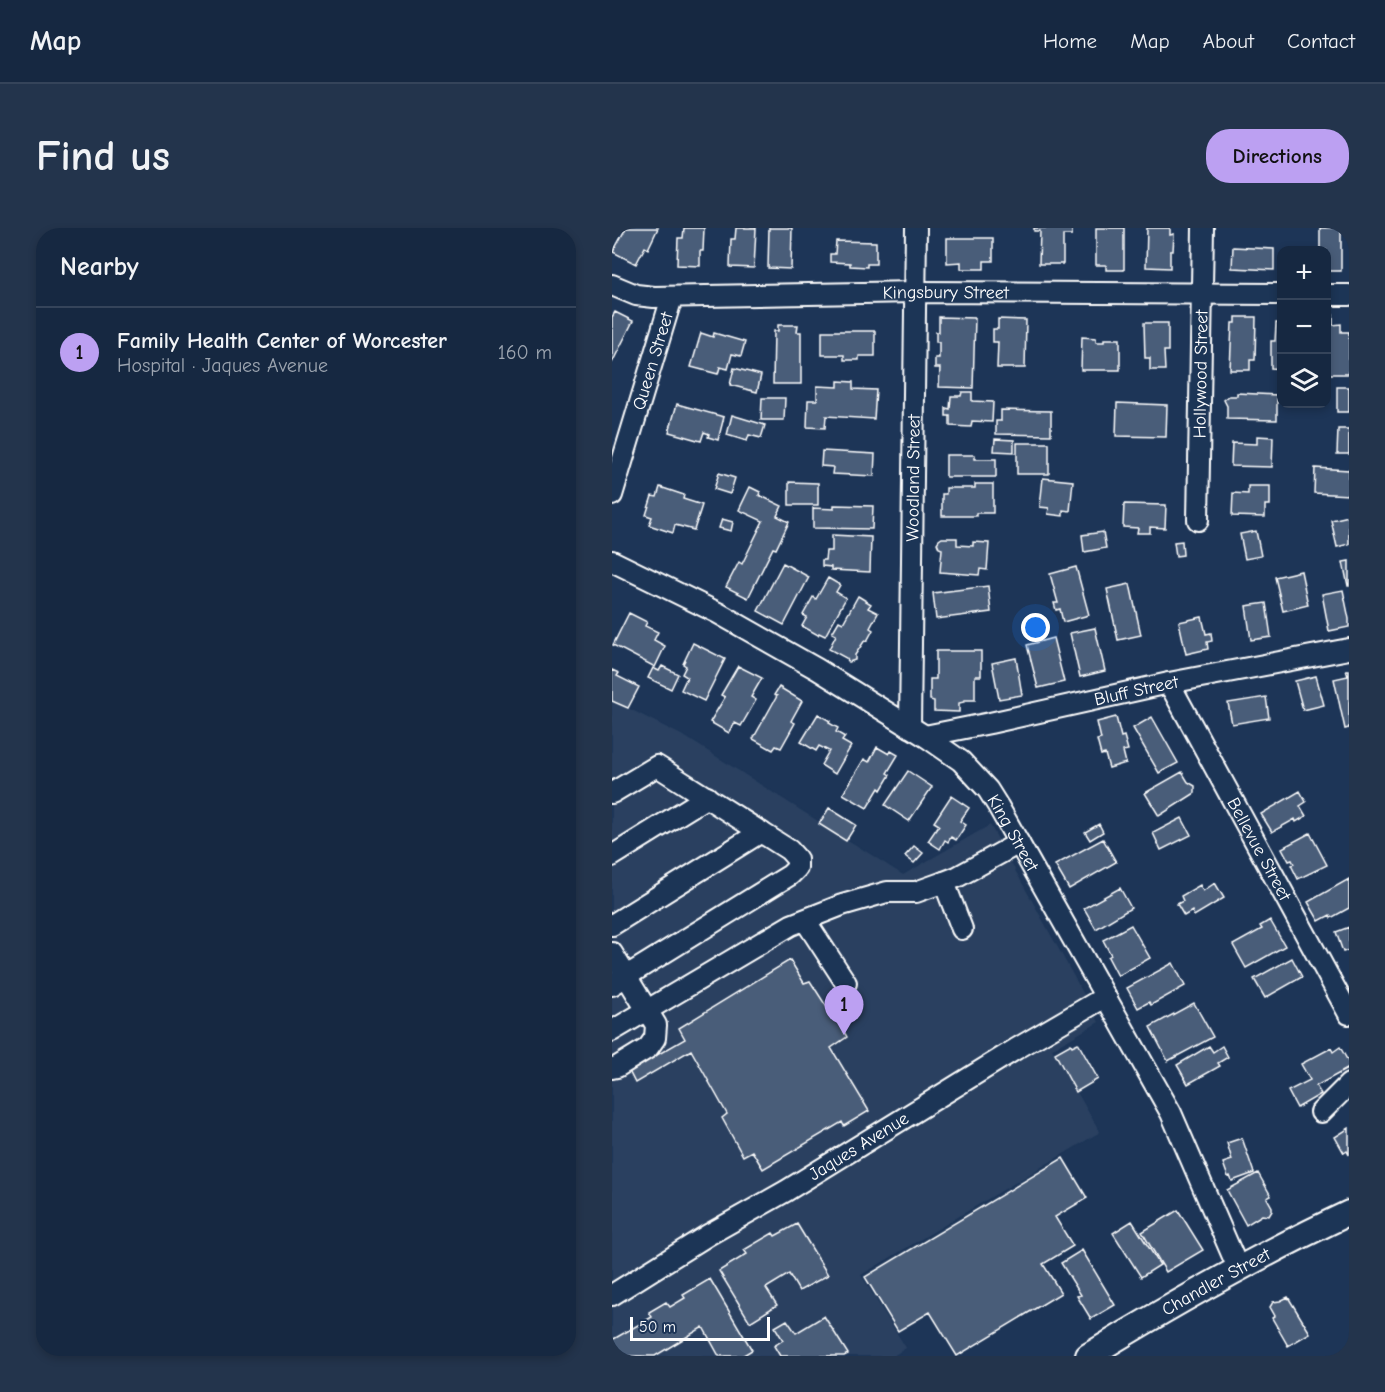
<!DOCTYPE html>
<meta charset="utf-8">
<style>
body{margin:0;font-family:"Comic Neue",sans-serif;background:#23344c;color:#f1f3f6}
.controls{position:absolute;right:18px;top:18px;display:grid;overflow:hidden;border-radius:12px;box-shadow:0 3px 9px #0003}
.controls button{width:54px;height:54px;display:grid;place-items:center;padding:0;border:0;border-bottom:2px solid #35445a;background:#162841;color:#f1f3f6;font:30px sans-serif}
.scale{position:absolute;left:18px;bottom:15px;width:140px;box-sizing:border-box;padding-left:6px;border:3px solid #fff;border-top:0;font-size:16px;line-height:21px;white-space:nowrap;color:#fff;-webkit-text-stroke:4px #1d3557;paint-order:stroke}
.you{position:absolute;left:424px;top:400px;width:21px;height:21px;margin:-15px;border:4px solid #fff;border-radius:50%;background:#1a73e8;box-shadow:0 0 0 9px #1a73e833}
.badge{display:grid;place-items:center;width:39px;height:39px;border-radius:50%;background:#bca0f2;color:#111;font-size:20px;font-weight:700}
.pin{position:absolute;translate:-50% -50px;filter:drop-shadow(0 2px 3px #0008)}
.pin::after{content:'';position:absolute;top:32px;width:21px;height:18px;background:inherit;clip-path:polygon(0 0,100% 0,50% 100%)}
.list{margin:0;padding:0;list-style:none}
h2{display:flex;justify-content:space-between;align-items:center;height:78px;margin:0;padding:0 24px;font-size:26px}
h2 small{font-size:20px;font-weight:400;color:#9ea6b1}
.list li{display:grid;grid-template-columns:39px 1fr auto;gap:18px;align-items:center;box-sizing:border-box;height:90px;padding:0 24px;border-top:2px solid #35445a}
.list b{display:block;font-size:22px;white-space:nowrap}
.list p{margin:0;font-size:20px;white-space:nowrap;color:#9ea6b1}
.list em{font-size:20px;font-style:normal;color:#9ea6b1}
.icon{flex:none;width:33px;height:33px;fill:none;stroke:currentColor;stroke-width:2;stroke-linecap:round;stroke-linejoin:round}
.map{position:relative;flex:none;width:737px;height:1128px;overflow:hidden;border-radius:24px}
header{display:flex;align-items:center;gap:36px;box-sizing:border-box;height:84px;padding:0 30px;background:#162841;border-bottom:2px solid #35445a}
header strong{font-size:28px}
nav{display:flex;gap:33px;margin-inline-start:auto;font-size:21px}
.intro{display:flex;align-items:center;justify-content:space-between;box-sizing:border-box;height:144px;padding:0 36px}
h1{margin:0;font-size:42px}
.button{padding:15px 27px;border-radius:24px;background:#bca0f2;color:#111;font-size:21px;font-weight:700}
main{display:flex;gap:36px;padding:0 36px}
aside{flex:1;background:#162841;border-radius:24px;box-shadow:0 3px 9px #0003}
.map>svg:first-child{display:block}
.built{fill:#2a4161}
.building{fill:#4a5d79;stroke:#fff;stroke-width:1.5}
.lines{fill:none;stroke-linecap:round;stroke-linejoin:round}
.minor-casing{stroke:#fff;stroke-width:24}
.major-casing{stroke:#fff;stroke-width:28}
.minor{stroke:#1d3557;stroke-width:20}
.major{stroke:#1d3557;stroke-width:24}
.labels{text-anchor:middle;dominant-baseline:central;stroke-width:4.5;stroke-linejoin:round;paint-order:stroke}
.street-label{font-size:18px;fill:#fff;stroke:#1d3557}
</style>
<header>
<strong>Map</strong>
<nav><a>Home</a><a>Map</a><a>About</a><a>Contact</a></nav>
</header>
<div class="intro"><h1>Find us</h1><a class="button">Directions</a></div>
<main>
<aside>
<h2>Nearby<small></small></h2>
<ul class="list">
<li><span class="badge">1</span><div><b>Family Health Center of Worcester</b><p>Hospital · Jaques Avenue</p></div><em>160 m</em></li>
</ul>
</aside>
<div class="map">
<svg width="737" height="1128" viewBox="0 0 737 1128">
<rect width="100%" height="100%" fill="#1d3557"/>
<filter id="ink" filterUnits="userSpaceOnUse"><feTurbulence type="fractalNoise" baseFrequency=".0167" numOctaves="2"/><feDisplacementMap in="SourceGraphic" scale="12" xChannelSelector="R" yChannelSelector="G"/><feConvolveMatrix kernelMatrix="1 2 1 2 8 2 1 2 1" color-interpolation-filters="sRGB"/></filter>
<g filter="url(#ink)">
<path class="built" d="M0,472L75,510L291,647L378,597L487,794L440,821L488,904L249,1047L294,1120L281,1128H0Z"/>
<path class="building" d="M14,0H46L36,21L33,19L24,36L1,24Z
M72,0H92L91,23H88V38L65,37L66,10H71Z
M124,0H144L142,40L118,39L119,11H123Z
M157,0H180L179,41L156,40Z
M422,0H460V7H451V36H427L428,3H422Z
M484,0H512V42H494V37H484Z
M535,0H558V7L562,6L561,23H558V40L534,39Z
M708,0H729V43H714V22H708Z
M335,10H381V33H372V41H349V34L335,35Z
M224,13L264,14V36H255V39L238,38V35L218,34V26H223Z
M621,19L662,21V42L620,40Z
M3,84L21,93L0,135V89Z
M714,85L721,86V97L729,96V104H737V146H714Z
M327,89L363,90L361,160L327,159L328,140H323V130H327V114H324V104H327Z
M624,89H644L643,132H638V142H618L620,95H624Z
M386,91L414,92L413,140H385L386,114H381V101H386Z
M532,95H556V123H552L553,142H538V130H533Z
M664,95H670V141L659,140V113H663Z
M166,97H186L185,104H189V156H161L162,103H166Z
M210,103H263V128H247V132H232V127H210Z
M89,105L101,109L102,105L133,114L129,128L120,126L116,141L108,139L106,146L79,139Z
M470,109L484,110V114H492V111H508V142H469Z
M122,140L149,147L145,164L118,157Z
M226,153L241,154V161L264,162L262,191L214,188L213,200L195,199L196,172H205V158L226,159Z
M725,159H737V184H725Z
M350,164H360V173L381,174L380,194L360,193L359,199L338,198V188H334V180L338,181L339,168H349Z
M625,165L665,167V192L615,191V178L612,172L617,168H625Z
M150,170H173L172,192H149Z
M505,175L555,177L554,209L504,208Z
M65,176L112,189L106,212L96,209L97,206L92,204L89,213L57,204Z
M389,182L439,183V207L384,206V193H389Z
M120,187L153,197L149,210L137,207L135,213L115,207Z
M726,201H737V226H725Z
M645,208L661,209L660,239L619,238L620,215L645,216Z
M383,211L402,212V224L382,223Z
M405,215H437V246H405Z
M210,223L263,226L262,248L220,246L221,239L209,238Z
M334,227H363V231H384V249H334Z
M703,240L737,242V267L702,265Z
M107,245L123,250L118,266L102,261Z
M431,250L461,253L458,283L451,282V288L436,286L437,280L428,279Z
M177,254L206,255V277H177Z
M363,256H381V285H364V288H330V266H334V260H363Z
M636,258H658V277H653V289L620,288L621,265L636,266Z
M48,259L72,267L71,271L90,277L82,302L63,297L61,305L37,297L40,289L34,287L40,268L45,269Z
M138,259L148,264L147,267L170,278L165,288L177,294L164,321L161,320L136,370L114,359L127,334L130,336L151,293L127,282Z
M512,276L554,277L553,300L538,299V305H525L526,300L511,299Z
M222,277L261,278L260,301L201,300V280L222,281Z
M737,288V316L725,319L719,292Z
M110,291L121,294L119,303L107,300Z
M644,303L649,328L633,331L628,306Z
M491,304L494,320L472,324L470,307Z
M220,307L259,309L258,344L219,342V339L210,338V332H213L214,323H220Z
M330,310H345V317L361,318V314L377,315L375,342L368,341L367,347L328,344L330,321L327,320L325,315L327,312Z
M570,313L571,327L564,328L562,314Z
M737,333V358H736L731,334Z
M171,335L197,349L172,397L146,383Z
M464,339L477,387L451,394L448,381L444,382L442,375H446L438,346Z
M689,343L696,377L671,383L663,349Z
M216,350L228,357L224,364L234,370L213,408L207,405L206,407L190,398L195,389L191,387L201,369L204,371Z
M518,356L529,407L506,412L495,361Z
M376,358L379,384L324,391L321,365Z
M731,362L737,391V399L717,403L710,366Z
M246,368L259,376L256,380L266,385L258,400L261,402L255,413L253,412L243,427V432L237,434L234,430L217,421L224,407L220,405L227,393L231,395Z
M654,375L659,409L639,412L634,378Z
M17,385L35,394L33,398L46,404L42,412L53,418L43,439L1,417Z
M590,389L594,406L599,405L600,413L595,414L596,421L574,426L567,394Z
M483,400L493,443L468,449L458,405Z
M441,410L452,454L426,460L415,417Z
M81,415L113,431L92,473L69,462L75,449L70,446L74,438L71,436Z
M324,423H369V448H363V472H352V474L347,475V484L322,483V473L318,472V451H324Z
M404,430L410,467L387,471L380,435Z
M50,438L66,446L59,461L36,450L41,440L47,443Z
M126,438L150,450L139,469L144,472L129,498L123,495L117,505L98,494L113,469L109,467Z
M0,442L7,445L5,448L27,459L16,480L0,473Z
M734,442H737V500L733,501L722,451L736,448Z
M704,448L712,477L691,482L683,453Z
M167,459L190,473L179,493L183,495L169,520L164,518L161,522L141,511L165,468L162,467Z
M654,469L657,490L620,496L616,475Z
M206,486L218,493L217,495L226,500L224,504L233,509L230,513L239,518L223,546L209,537L217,523L207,518L204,523L189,514Z
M504,489L509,509L512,508L516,522L511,523L514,535L497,540L493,526L489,527L485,512L489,511L485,494Z
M540,489L566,535L547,545L521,500Z
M265,519L277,526L279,523L286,527L275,545L278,547L269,562L267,560L255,580L231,566L252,531L257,534Z
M296,543L320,559L297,593L273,577Z
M570,544L576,554L583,558V565L547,588L533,565Z
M688,563L694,574L688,578L694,588L684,594L683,591L660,604L649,586Z
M339,568L357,580L348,593L354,597L344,612L339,609L336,614L333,612L328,621L316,613L327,597L322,594Z
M217,580L244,597L234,613L207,596Z
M570,590L579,607L549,622L541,605Z
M487,596L491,604L478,612L473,604Z
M698,605L715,637L686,651L679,637L682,636L680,632L677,633L670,620Z
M491,611L504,634L457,661L443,637Z
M302,618L311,625L302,635L293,628Z
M737,651V680L719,690L718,687L707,693L696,674Z
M603,655L612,670L582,688L580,683L572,688L565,676L571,673L569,668L588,657L591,663Z
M508,660L519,680L484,701L472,680Z
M658,692L673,718L634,740L621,717L650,701L648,698Z
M519,697L538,730L506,748L496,729L499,727L491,712Z
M737,699V722L731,724L724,704Z
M680,730L690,749L653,770L642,751Z
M178,732L192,755L198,753L216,781L225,775L232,787L230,800L235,809L219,820L257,883L232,898L230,894L151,941L140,923L131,928L110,890L115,886L79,822L23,855L17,843L73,811L67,800Z
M561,735L573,758L539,777L537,774L526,780L515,760Z
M582,775L601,809L556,833L538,799Z
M466,815L486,851L464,864L443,825L459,816L460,818Z
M597,818L601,824L610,818L616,829L606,835L608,838L576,856L565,837Z
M728,819L737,835V840L704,858L709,866L685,880L676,863L698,852L689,836L719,820L721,824Z
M737,900V927L735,923L732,925L723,909Z
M630,910L642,945L620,953L618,948L616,949L611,935L620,932L615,915Z
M451,930L475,970L443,989L461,1018L431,1036L449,1065L345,1128L318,1084L286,1103L253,1049Z
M646,945L659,968L655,970L660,979V983L657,988L650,987L634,997L615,962Z
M566,982L591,1022L554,1044L530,1004Z
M520,993L548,1037L529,1049L501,1005Z
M185,996L216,1047L187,1063L177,1046L154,1060L165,1077L138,1094L107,1043L135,1026L132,1022L161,1005L163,1008Z
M470,1022L503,1077L479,1091L465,1068L469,1067L449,1035Z
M98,1051L140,1122L130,1128H107L91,1099L43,1128H6L0,1117V1112L40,1089L37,1084L54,1074L58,1079L73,1070L71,1067Z
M676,1069L698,1105L676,1118L660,1090L663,1088L658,1079L661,1074L668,1073Z
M212,1088L236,1126L232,1128H168L162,1118L171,1112L163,1099L175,1092L184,1105Z"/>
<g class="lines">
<defs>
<g id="minor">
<path id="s1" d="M0,57L24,67L42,69L304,64L670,66"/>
<path d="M714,67H737"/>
<path id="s2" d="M0,267L60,69"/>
<path id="s3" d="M586,292L591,0"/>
<path id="s4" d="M0,333L106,385L205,441L313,508L349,533L376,562L386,578L559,885L626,1040"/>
<path id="s5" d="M557,455L737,786"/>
<path id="s6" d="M298,499L304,0"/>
<path id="s7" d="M313,508L378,495L557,455L737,421"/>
<path d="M0,565L45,538L177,622L185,631V640L178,647L160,658L0,757"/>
<path d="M0,628L95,569"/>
<path d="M332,654L350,701"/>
<path d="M193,692L234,755"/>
<path d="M0,697L149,604"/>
<path d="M0,725L44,797L43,810L36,820L5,839L0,840"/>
<path d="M0,803L179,697L230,677L275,664H304L332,654L345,649L407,615"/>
<path d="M709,884L737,856"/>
<path id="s8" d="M0,1067L96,1007L174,963L404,821L493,769"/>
</g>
<g id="major">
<path id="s9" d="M476,1128C561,1076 647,1027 737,985"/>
</g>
</defs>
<use href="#minor" class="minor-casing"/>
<use href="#major" class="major-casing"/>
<use href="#minor" class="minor"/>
<use href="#major" class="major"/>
</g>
</g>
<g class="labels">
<g class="street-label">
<text stroke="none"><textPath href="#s1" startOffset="336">Kingsbury Street</textPath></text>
<text stroke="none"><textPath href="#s2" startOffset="140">Queen Street</textPath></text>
<text stroke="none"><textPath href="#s3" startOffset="146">Hollywood Street</textPath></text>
<text stroke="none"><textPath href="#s6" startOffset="249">Woodland Street</textPath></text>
<text stroke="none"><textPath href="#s7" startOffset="216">Bluff Street</textPath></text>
<text stroke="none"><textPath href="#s4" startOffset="492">King Street</textPath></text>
<text stroke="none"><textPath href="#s5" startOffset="189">Bellevue Street</textPath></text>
<text stroke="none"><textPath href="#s8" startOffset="288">Jaques Avenue</textPath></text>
<text stroke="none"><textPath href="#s9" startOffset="148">Chandler Street</textPath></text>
</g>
</g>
</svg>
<div class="controls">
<button>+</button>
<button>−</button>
<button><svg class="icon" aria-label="layers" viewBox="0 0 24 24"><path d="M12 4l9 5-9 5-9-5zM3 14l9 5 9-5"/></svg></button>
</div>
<div class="scale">50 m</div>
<div class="you"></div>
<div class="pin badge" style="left:232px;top:807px">1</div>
</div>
</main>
